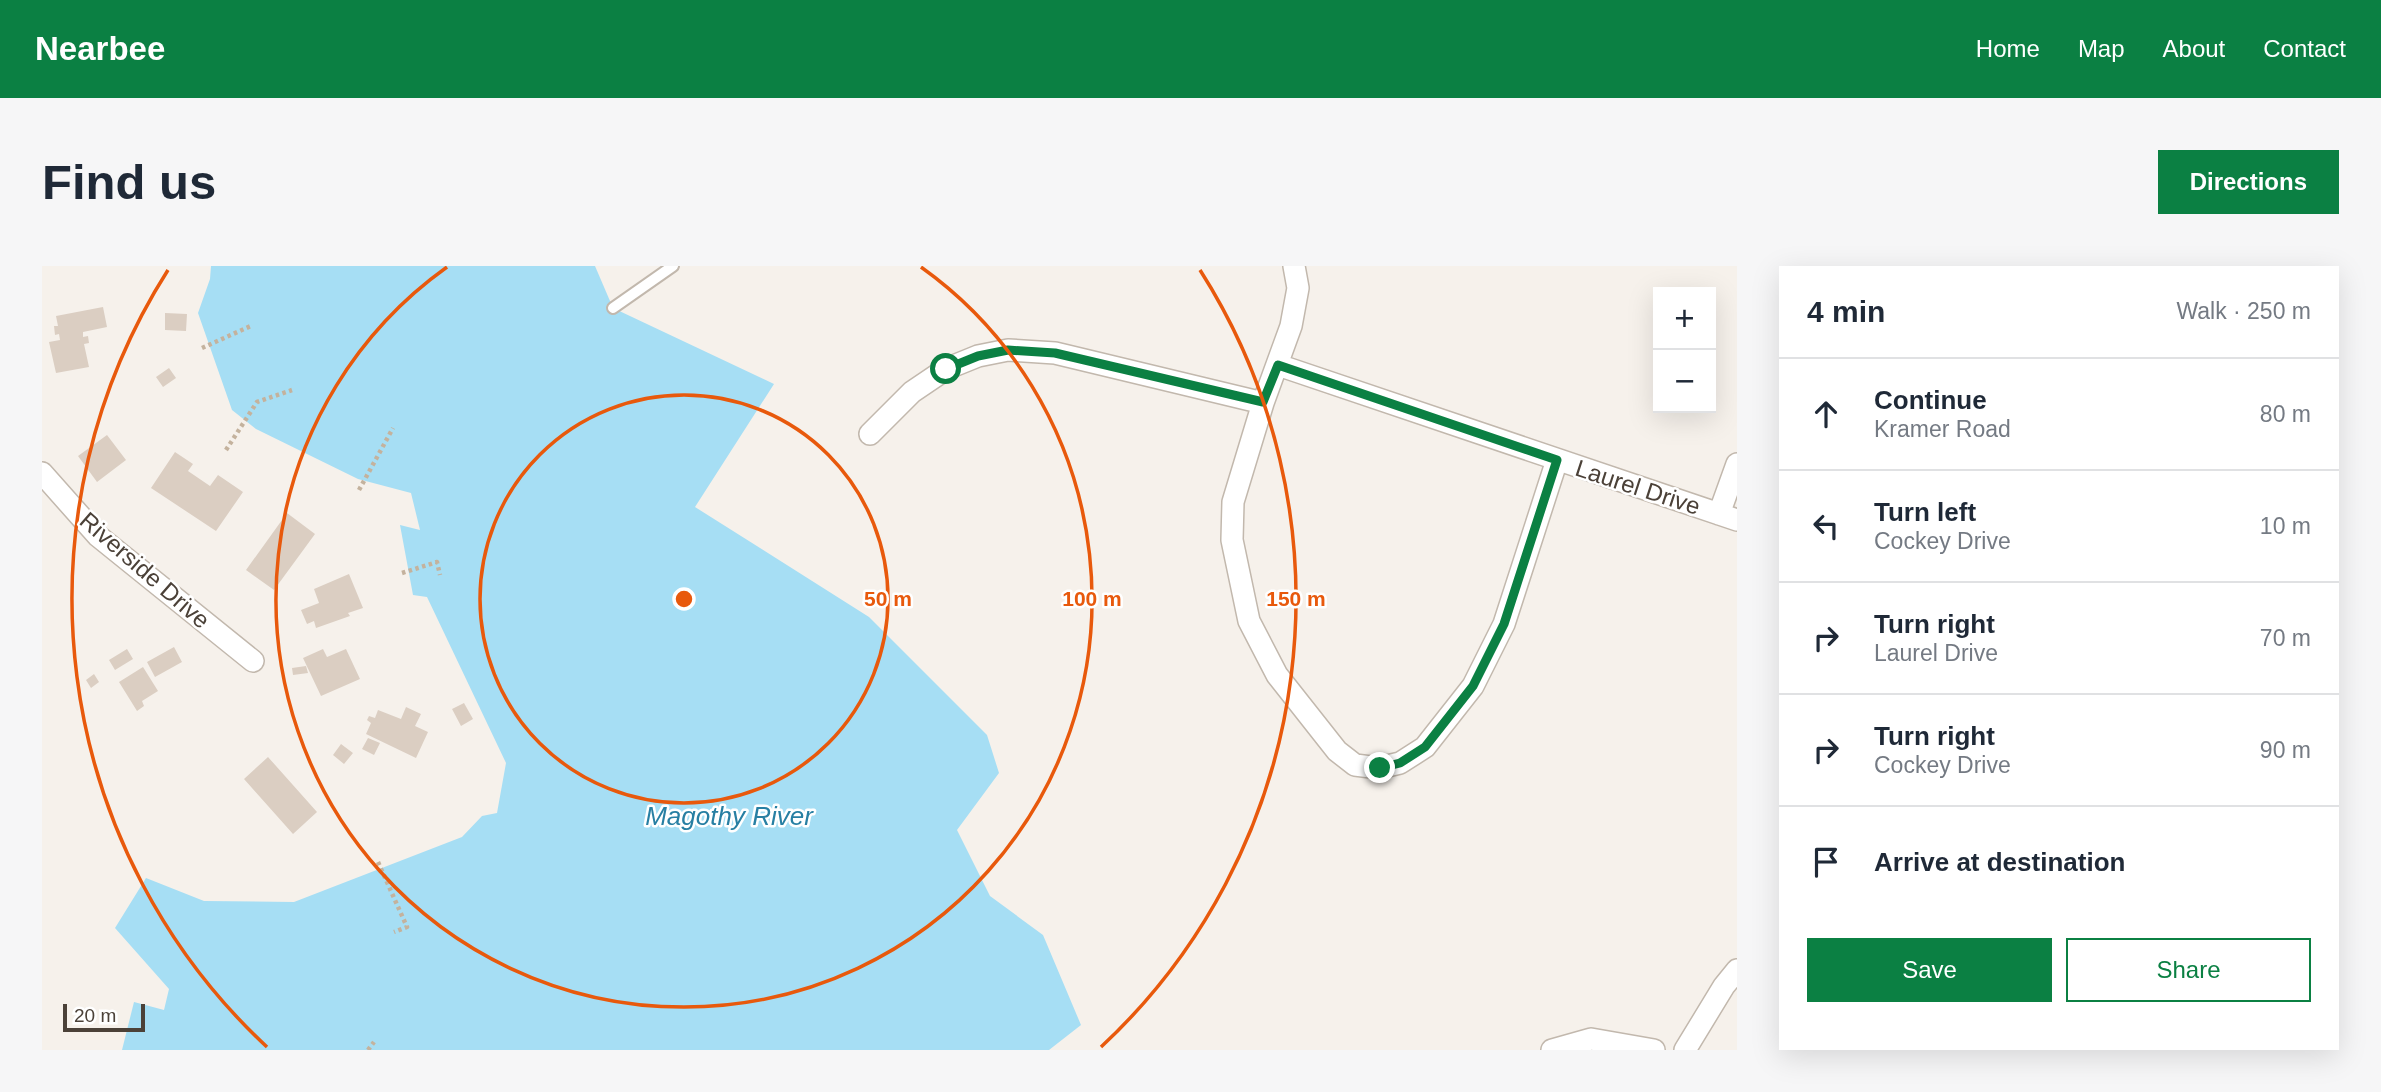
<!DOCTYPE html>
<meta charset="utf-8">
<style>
body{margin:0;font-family:Helvetica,sans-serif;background:#f6f6f7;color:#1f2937}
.controls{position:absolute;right:21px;top:21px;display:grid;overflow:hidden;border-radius:0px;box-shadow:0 7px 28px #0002}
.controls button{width:63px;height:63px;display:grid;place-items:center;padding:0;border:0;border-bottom:2px solid #e0e1e3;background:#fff;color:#1f2937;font:35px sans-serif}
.scale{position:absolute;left:21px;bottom:18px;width:82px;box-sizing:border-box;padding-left:7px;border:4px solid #4b4138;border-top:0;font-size:19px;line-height:24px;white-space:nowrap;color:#4b4138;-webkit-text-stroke:5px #fff;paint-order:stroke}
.stop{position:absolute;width:21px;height:21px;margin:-16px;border:5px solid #0b8043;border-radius:50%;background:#fff}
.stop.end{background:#0b8043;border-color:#fff;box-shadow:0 2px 7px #0008}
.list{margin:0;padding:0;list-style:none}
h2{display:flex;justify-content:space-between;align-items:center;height:91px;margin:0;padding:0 28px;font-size:30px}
h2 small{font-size:23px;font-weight:400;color:#747a83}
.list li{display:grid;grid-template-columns:46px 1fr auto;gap:21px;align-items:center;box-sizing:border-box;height:112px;padding:0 28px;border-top:2px solid #e0e1e3}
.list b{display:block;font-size:26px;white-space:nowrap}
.list p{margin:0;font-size:23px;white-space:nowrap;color:#747a83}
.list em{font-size:23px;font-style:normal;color:#747a83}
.actions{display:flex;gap:14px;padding:21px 28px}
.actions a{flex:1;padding:16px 0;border:2px solid #0b8043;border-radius:0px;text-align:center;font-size:24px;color:#0b8043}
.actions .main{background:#0b8043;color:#fff}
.icon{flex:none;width:38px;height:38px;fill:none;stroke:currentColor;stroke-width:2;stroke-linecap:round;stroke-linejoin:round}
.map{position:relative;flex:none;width:1695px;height:784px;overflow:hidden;border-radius:0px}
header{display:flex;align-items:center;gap:42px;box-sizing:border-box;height:98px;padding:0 35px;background:#0b8043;color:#fff}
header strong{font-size:33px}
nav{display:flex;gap:38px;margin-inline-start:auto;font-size:24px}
.intro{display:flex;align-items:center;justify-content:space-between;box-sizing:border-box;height:168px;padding:0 42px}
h1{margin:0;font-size:49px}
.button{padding:18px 32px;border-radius:0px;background:#0b8043;color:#fff;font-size:24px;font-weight:700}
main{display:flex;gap:42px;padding:0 42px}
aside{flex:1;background:#fff;border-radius:0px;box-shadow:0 7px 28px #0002}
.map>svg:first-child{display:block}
.water{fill:#a6def4}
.building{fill:#dbcec2}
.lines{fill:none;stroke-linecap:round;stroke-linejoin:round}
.lane-casing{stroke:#c2b8ad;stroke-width:14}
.street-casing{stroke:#c2b8ad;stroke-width:24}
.path{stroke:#c4b29d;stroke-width:4.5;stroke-dasharray:3.5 3.5;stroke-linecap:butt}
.lane{stroke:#fff;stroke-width:10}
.street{stroke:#fff;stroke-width:21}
.route{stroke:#0b8043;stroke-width:9}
.ring{fill:none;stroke:#e8590c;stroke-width:3.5}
.labels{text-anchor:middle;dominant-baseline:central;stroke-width:5;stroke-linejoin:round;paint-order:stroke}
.street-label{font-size:24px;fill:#4b4138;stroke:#fff}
.water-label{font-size:26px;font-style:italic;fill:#277fa3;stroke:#fff}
.centre{fill:#e8590c;stroke:#fff;stroke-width:3.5}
.ring-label{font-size:21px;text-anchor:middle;font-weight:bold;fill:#e8590c;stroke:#fff;stroke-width:5;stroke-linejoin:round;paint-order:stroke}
</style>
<header>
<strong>Nearbee</strong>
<nav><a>Home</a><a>Map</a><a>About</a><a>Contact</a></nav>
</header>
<div class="intro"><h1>Find us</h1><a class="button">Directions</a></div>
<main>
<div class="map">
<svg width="1695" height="784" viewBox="0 0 1695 784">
<rect width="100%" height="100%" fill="#f6f1eb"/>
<path class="water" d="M169,0H553L571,42L732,118L653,241L827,351L945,469L957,507L915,564L948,630L1001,669L1039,759L1007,784H80L92,736L122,744L127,723L73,662L104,612L162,635L252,636L420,571L440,550L455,547L464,497L385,331L371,329L358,259L378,264L369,227L316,213L214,163L190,144L156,47L168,13Z"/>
<path class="building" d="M61,41L65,61L41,66V71L46,70L47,77L42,78L47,101L14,107L7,76L18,74L17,68L13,69L12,60H16L14,50Z
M123,47L145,48L144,65L123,64Z
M127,102L134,112L121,121L114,111Z
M65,169L84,194L55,216L36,190Z
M133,186L151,198L146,205L168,220L176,209L201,226L174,265L109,222Z
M245,247L273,268L232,324L204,304Z
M307,308L321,342L306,347L308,350L274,362L272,355L265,358L259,344L277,337L272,323Z
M132,381L140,396L113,411L105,396Z
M85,383L91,393L73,404L67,394Z
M281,383L285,391L304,383L318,413L279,430L261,392Z
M264,400L266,407L251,409L250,402Z
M101,401L116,425L100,435L102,440L95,445L77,416Z
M52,408L57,416L49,422L44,414Z
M422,437L431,453L419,460L410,443Z
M364,441L379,448L373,460L386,466L374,492L324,468L329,457L325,454L327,450L333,452L336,444L359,453Z
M326,472L338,477L332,489L320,483Z
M299,478L311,487L302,498L291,489Z
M226,491L275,546L251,568L202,513Z"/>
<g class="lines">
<defs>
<path id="lane" d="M571,42L631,0"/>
<path id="street" d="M1252,0L1256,22L1249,60L1221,137L1191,236L1190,274L1207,355L1235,409L1295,485L1313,499L1337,502L1358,497L1383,481L1431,420L1462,358L1515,194
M1236,99L1695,254
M828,168L870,126L904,103L936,90L966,84L1013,87L1221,137
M0,207L56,270L211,395
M1677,248L1695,198
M1510,784L1549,773L1612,784
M1643,784L1682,720L1695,704"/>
</defs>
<use href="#lane" class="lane-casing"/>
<use href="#street" class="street-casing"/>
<path class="path" d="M160,82L211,59
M184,184L215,136L250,124
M317,224L351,162
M360,307L395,296L398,309
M336,596L365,661L352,666
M326,784L332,776"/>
<use href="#lane" class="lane"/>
<use href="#street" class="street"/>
</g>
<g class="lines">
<path class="route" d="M904,103L936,90L966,84L1013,87L1221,136L1236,99L1515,194L1462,358L1431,420L1383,481L1358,497L1338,502"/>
</g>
<g class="ring">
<circle cx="642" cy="333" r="204"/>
<path d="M879 1A408 408 0 1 1 405 1"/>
<path d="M225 781A612 612 0 0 1 126 4M1158 4A612 612 0 0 1 1059 781"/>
</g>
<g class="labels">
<g class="street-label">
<text transform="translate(1596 221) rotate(18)">Laurel Drive</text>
<text transform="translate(103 304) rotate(41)">Riverside Drive</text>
</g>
<g class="water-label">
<text x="687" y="550">Magothy River</text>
</g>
</g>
<circle cx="642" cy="333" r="10" class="centre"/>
<g class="ring-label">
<text x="846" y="340">50 m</text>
<text x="1050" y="340">100 m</text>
<text x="1254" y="340">150 m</text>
</g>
</svg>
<div class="controls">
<button>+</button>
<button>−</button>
</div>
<div class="scale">20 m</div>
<div class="stop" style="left:904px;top:103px"></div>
<div class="stop end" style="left:1338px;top:502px"></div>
</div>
<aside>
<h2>4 min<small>Walk · 250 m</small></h2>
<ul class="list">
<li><svg class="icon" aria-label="ahead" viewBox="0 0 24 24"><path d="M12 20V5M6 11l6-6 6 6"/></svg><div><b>Continue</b><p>Kramer Road</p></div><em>80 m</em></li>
<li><svg class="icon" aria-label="left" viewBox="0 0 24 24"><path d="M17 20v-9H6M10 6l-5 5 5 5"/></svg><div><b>Turn left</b><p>Cockey Drive</p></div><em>10 m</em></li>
<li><svg class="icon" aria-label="right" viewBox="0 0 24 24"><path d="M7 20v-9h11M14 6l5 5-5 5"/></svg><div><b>Turn right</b><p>Laurel Drive</p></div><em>70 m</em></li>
<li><svg class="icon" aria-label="right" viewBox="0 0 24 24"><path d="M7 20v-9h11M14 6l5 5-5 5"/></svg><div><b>Turn right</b><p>Cockey Drive</p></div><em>90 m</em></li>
<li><svg class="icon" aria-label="arrive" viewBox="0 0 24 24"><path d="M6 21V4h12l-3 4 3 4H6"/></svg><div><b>Arrive at destination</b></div></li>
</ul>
<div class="actions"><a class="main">Save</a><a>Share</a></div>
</aside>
</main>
